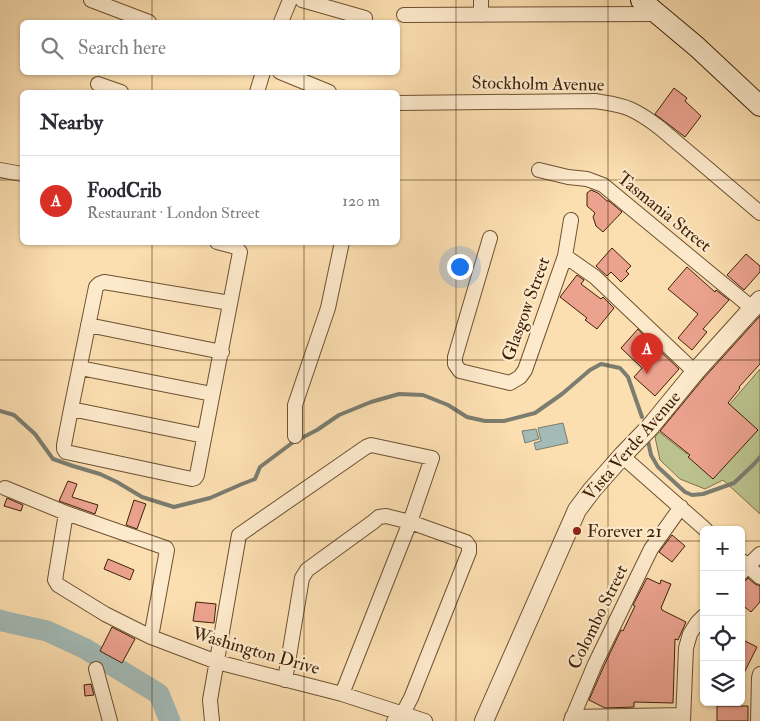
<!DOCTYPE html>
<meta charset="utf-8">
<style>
body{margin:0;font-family:"IM FELL Double Pica",serif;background:#f7f7f7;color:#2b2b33}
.controls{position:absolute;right:15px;bottom:15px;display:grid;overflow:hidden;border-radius:8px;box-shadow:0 1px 4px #0004}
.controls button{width:45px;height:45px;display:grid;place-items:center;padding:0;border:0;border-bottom:1px solid #e1e1e2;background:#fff;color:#2b2b33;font:25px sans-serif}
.you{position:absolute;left:459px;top:266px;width:18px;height:18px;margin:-12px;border:4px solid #fff;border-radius:50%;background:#1a73e8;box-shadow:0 0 0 8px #1a73e833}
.badge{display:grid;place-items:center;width:32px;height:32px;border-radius:50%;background:#d93025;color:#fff;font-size:16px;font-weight:700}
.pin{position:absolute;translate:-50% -41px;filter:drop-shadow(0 1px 2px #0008)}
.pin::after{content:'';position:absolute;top:26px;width:18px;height:15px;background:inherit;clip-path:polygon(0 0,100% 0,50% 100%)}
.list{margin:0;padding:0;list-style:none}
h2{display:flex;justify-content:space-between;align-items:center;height:65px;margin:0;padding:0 20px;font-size:21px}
h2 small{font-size:16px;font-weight:400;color:#7c7c81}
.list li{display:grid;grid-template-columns:32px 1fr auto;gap:15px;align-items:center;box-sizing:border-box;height:90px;padding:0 20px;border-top:1px solid #e1e1e2}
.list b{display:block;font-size:19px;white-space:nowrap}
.list p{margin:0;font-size:16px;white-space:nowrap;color:#7c7c81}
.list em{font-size:16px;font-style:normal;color:#7c7c81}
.icon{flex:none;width:28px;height:28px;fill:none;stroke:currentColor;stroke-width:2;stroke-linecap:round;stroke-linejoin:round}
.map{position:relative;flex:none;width:760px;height:721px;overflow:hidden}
.search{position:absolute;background:#fff;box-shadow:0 1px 4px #0004;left:20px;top:20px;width:380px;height:55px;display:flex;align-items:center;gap:12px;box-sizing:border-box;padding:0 18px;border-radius:8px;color:#7c7c81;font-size:19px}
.panel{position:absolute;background:#fff;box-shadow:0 1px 4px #0004;left:20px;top:90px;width:380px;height:155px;border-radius:8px}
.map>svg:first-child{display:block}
.green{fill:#bbc28e;stroke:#7d724a}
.water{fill:#a3bab6;stroke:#7b7d70}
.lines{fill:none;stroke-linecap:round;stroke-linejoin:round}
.stream{stroke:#7b7d70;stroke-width:4}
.river{stroke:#a3bab6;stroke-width:21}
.building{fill:#eba28f;stroke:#3f2206}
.minor-casing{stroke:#6e5131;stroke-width:16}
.tertiary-casing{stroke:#6e5131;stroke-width:20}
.secondary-casing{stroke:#3f2206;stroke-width:22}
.minor{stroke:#fdeacc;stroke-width:14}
.tertiary{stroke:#fdeacc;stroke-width:18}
.secondary{stroke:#fdeacc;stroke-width:20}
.grid{fill:none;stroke:#3f2206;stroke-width:1;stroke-opacity:0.55}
.poi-dot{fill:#8f2418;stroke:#fdeacc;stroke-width:2}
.labels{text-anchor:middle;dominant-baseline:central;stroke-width:4.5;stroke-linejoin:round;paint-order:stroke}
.street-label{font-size:18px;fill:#3f2206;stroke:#fdeacc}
.poi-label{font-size:18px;fill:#3f2206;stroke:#fdeacc;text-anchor:start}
</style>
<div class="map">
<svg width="760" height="721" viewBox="0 0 760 721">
<rect width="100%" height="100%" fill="#fcdfb1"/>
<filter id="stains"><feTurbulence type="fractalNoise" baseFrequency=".004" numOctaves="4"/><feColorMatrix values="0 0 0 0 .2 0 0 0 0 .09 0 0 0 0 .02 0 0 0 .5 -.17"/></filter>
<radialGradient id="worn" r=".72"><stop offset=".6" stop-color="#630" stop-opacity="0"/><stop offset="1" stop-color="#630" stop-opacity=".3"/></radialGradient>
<path class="green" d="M760,369V514L723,480L705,489L680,479L660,460L655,437L659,432L687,454Z"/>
<path class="water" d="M563,423L568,443L536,450L534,443L541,441L538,428Z
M536,429L539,439L525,443L522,431Z"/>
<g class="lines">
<path class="stream" d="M0,411L14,415L35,434L53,459L73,466L100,474L117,482L142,497L174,507L210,498L242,484L255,479L260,467L292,443L317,430L339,415L371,402L399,394L423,395L448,405L467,417L485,421H504L535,413L562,394L590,370L601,364L620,368L628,377L642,417
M648,441L651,455L658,467L685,492L692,495L703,494L734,483L754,464L760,457"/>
<path class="river" d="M0,620L2,621L47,631L84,648L159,694L170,721"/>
</g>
<path class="building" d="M674,88L687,98L685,101L701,116L685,137L655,114Z
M591,190L598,193L607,201H609L622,212L603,232L596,226L593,217L595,213L587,206V193Z
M612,248L631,266L626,271L629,274L621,282L611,272L607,276L596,266Z
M746,254L760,266V272L744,290L727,275Z
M687,267L715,292L716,290L729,300L703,329L707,332L692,350L678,338L698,314L668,289Z
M577,275L584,280L581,284L601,299L603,297L614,308L597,329L585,320L587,318L560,297Z
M760,316V364L739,387L740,388L728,403L758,430L713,479L688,457L690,455L660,431L703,379Z
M638,329L644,336L642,338L657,352L659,350L679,369L655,396L634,377L642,368L621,348Z
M68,481L77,484L72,497L98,505L95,514L59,501Z
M7,498L23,505L21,511L4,506Z
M134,500L146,504L137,529L126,525Z
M672,535L685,546L672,562L659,552Z
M108,559L134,570L130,580L104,569Z
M647,578L660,584L661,580L671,584L661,608L662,609V610L686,622L678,640L675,639L673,703L634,702V707L605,708L589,700L603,668L621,630L623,631L635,606L633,605Z
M748,578L755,584L760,586V602L751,612L741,604V585Z
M196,602L216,604L214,623L193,621Z
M112,627L135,639L122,663L100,651Z
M741,639L757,647L741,679Z
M91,684L94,695L85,696L84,685Z
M717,706H748V721H717Z"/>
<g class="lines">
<defs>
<path id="minor" d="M91,0L149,22
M302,0L365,18
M404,15L658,14
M481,15V0
M281,22L290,0
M280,72L329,92
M98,84L121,92
M257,92L263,72
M398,103L595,101C607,103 619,104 630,109C641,114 651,121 660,128L760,213
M0,170L22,174
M539,170L568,177L587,179L603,185L752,308
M490,238L455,357V364L460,371L510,383L520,377L525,370L565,256L571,220
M217,242L236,247L240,252L197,475L195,478L192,479L66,452L64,449V445L71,409L96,287L99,284L104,282L230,303
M565,256L595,277L695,372
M88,325L222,352
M80,368L212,394
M71,409L204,436
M295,436V405L328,308L342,242
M622,456L706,530
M5,488L66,513L166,548L167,550L151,637
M66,513L55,580L58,585L105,614L151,637L217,662L342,694L425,721
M742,561L760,577
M741,573L760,554
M96,669L110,721
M285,680L302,578L307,570L373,522L379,517L386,516L410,522L466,542L469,546V552L411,698L403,713L394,721
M572,717L683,715
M212,721L210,700L239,535L366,447L371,445L432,458L410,522L342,694
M571,721L595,664L651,549L681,507
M683,721L686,648L690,634L697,623L704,616
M758,721L759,678L760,674"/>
<path id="tertiary" d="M484,721L577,510L592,490L622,456L650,427L695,372L760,300"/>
<path id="secondary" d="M641,0L697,47L760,106"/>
</defs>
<use href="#minor" class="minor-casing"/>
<use href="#tertiary" class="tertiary-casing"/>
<use href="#secondary" class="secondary-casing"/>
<use href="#minor" class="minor"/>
<use href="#tertiary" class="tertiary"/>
<use href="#secondary" class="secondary"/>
</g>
<path class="grid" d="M152,0V22M304,0V22M456,0V721M608,0V721M152,72V92M304,72V92M0,180H22M398,180H760M152,242V721M304,242V721M0,360H760M0,541H704M741,541H760"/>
<circle class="poi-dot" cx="577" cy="531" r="5"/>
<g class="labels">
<g class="street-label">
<text transform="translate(538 84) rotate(1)">Stockholm Avenue</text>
<text transform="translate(664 212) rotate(39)">Tasmania Street</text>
<text transform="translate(526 309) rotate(-70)">Glasgow Street</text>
<text transform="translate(632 446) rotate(-49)">Vista Verde Avenue</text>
<text transform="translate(598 617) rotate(-64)">Colombo Street</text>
<text transform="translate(256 651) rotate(16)">Washington Drive</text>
</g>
<g class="poi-label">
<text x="587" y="531">Forever 21</text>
</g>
</g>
<rect width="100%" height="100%" filter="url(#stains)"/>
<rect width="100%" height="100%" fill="url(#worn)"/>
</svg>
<div class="controls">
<button>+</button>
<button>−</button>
<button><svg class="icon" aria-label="locate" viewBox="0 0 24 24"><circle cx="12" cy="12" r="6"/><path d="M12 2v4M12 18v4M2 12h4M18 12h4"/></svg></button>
<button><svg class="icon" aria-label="layers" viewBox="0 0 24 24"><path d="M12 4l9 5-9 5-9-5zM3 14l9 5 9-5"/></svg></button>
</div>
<div class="you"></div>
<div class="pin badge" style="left:647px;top:374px">A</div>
<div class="search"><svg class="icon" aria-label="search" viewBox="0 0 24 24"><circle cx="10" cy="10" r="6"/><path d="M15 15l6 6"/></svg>Search here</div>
<section class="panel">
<h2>Nearby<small></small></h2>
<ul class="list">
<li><span class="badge">A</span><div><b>FoodCrib</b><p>Restaurant · London Street</p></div><em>120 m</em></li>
</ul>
</section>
</div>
